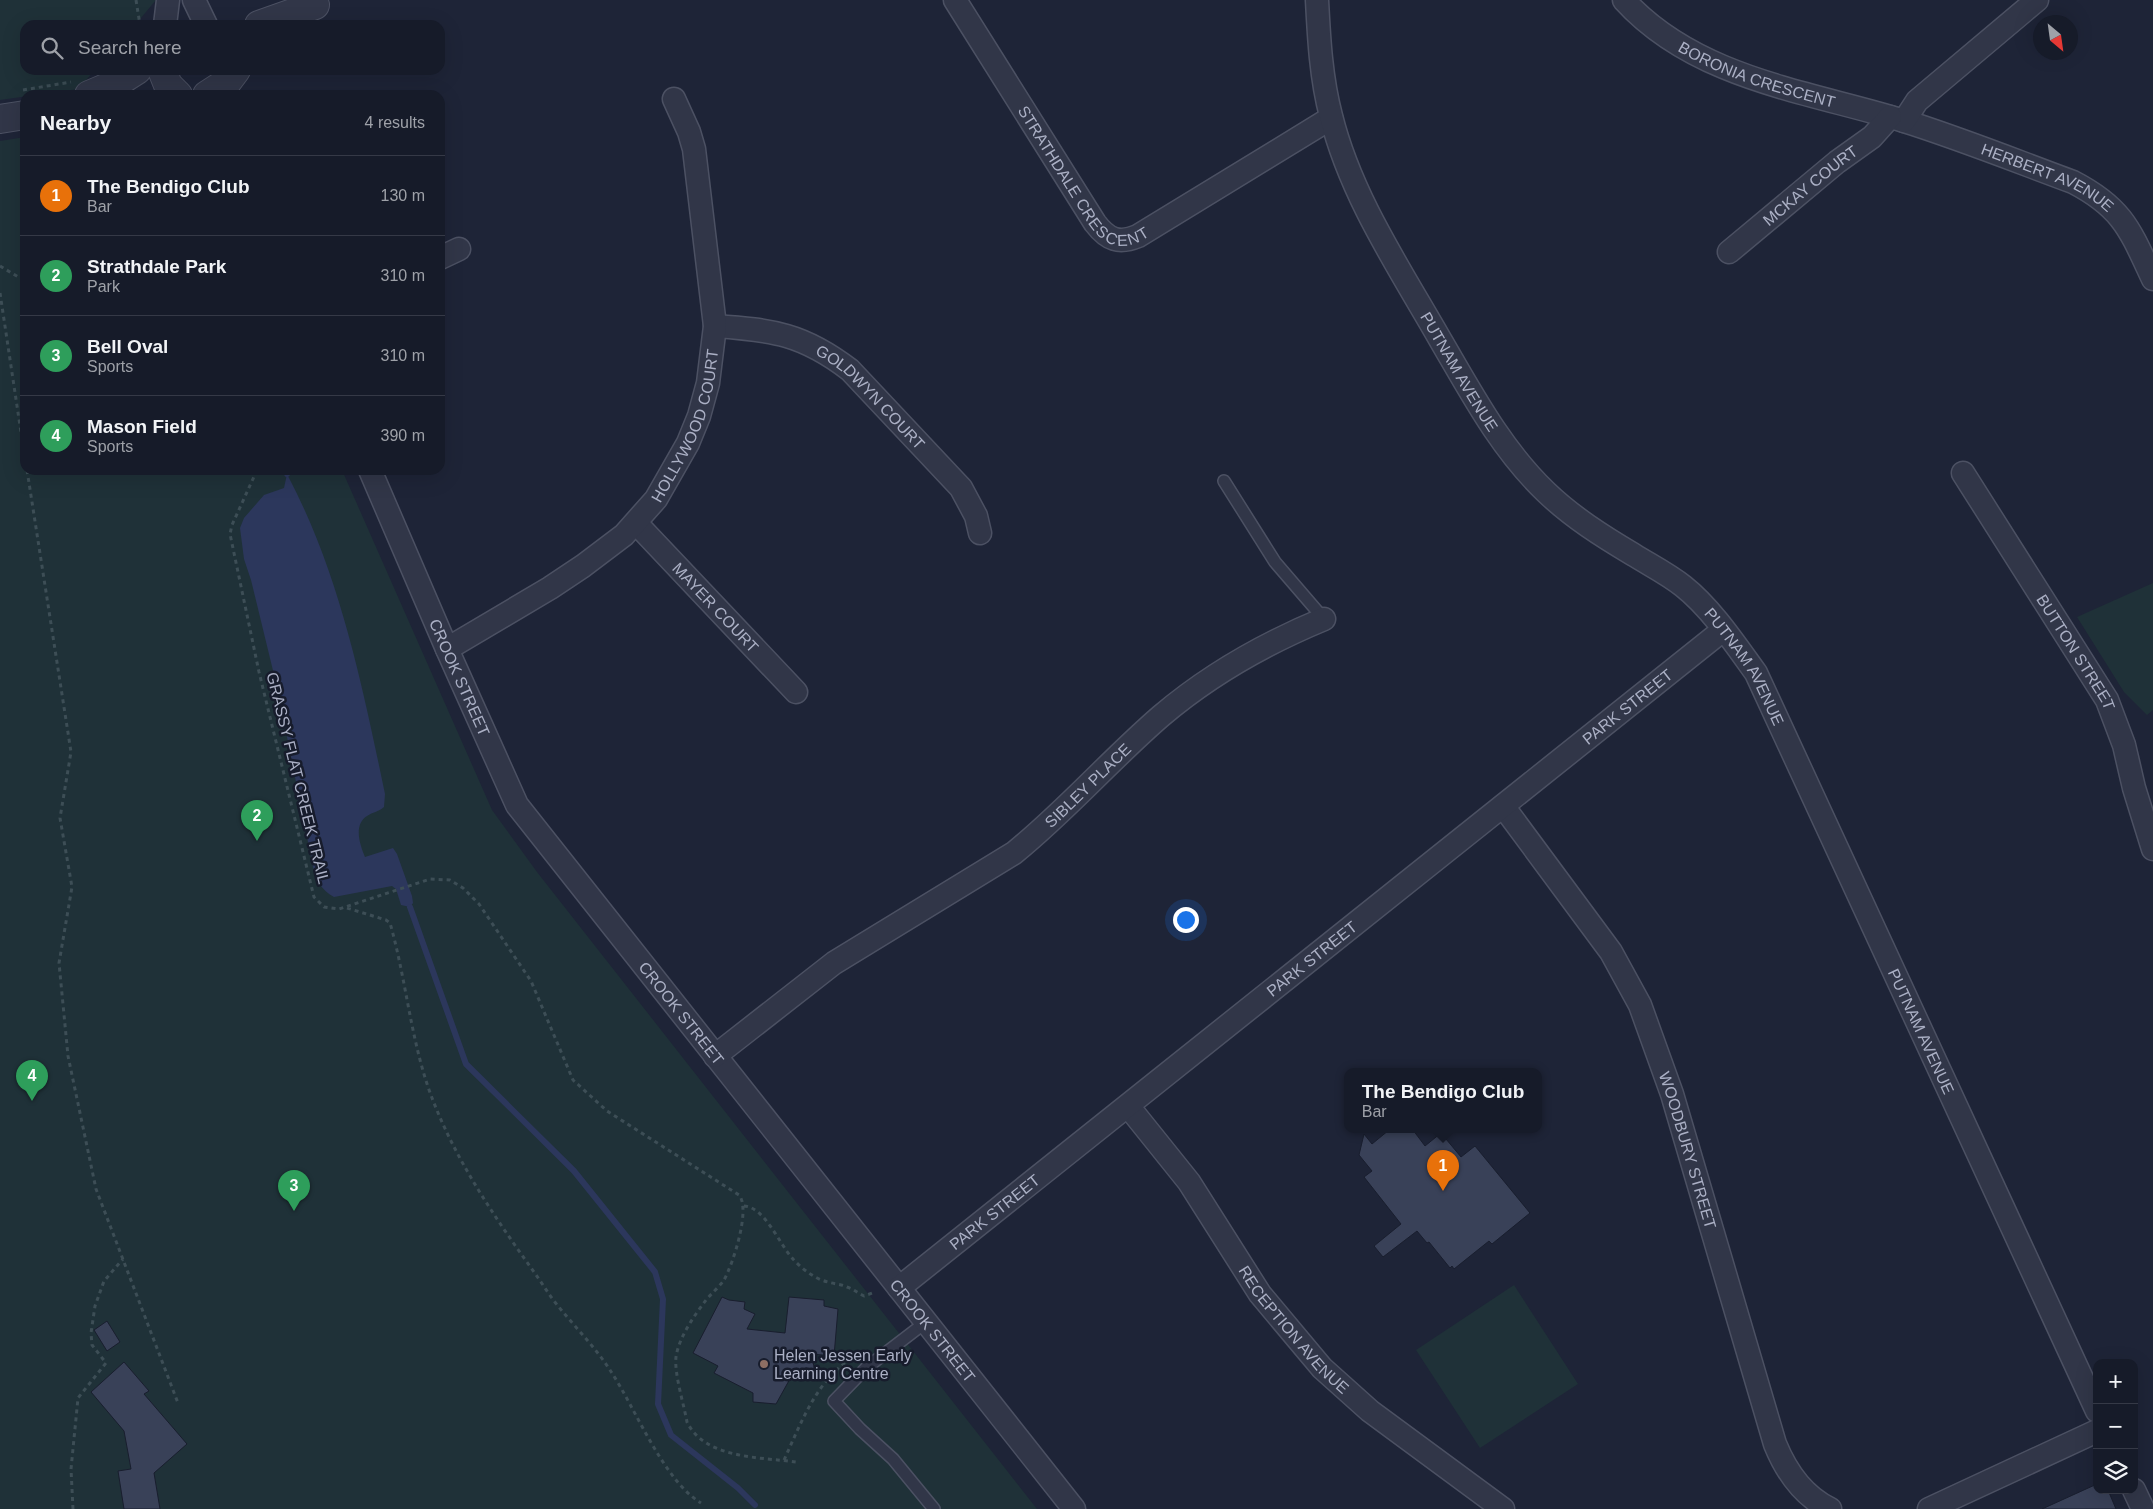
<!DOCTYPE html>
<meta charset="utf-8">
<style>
body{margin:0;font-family:Arial,sans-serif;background:#232835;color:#f1f3f6}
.controls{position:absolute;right:15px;bottom:15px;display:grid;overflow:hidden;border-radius:10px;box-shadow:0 5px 20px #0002}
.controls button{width:45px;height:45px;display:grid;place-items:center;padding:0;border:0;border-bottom:1px solid #353946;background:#161b29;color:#f1f3f6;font:25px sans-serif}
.compass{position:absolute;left:2033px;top:15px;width:45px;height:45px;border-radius:50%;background:#161b29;box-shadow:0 5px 20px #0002;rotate:151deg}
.you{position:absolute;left:1185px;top:919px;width:18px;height:18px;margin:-12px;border:4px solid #fff;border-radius:50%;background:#1a73e8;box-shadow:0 0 0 8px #1a73e833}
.badge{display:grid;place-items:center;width:32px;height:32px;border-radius:50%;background:#7691ff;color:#fff;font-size:16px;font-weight:700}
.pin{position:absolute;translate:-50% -41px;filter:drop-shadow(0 1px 2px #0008)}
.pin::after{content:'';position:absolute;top:26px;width:18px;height:15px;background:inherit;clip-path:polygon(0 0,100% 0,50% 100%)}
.popup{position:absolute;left:1344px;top:1068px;width:198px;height:65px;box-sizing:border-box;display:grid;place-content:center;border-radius:10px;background:#161b29;filter:drop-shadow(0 1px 4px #0005);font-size:16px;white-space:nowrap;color:#9ea1a8}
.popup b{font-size:19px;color:#f1f3f6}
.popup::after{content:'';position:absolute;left:50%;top:100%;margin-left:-10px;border:10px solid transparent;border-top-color:#161b29}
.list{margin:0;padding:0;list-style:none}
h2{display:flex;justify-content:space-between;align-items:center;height:65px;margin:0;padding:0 20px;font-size:21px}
h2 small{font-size:16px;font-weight:400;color:#9ea1a8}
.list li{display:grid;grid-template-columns:32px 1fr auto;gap:15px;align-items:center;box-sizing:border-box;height:80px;padding:0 20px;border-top:1px solid #353946}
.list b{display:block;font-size:19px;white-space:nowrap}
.list p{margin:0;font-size:16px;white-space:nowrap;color:#9ea1a8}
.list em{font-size:16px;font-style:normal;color:#9ea1a8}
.icon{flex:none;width:28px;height:28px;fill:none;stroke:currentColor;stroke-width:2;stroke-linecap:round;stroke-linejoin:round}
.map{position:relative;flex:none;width:2153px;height:1509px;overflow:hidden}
.search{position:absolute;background:#161b29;box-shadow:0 5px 20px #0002;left:20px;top:20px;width:425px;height:55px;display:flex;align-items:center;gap:12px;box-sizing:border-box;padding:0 18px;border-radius:15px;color:#9ea1a8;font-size:19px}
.panel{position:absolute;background:#161b29;box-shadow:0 5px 20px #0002;left:20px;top:90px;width:425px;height:385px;border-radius:15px}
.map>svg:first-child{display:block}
.green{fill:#1f3138}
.water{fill:#2c375c}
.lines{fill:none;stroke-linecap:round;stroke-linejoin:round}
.stream{stroke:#2c375c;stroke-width:6}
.building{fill:#394158;stroke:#191e2e}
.service-casing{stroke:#4c5163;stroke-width:14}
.minor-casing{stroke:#4c5163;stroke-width:25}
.tertiary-casing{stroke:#4c5163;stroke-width:30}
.path{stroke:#3d4e56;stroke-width:3;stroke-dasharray:4 4;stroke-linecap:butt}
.service{stroke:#313648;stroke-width:11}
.minor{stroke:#313648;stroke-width:22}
.tertiary{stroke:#313648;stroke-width:28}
.education-dot{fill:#8d6e63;stroke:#171c2c;stroke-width:2}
.labels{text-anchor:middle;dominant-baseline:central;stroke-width:5;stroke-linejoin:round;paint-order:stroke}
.street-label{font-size:16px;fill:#abb0c5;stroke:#171c2c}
.poi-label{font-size:16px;fill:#abb0c5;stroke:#171c2c;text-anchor:start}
</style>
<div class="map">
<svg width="2153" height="1509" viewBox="0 0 2153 1509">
<rect width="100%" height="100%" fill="#1e2437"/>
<path class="green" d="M0,0H156L135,25H25V70H95L78,89L0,100Z
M25,137V470H342L492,810L537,872L1037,1509H0V141Z
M2153,583V710L2147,715L2124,692L2077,617Z
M1514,1285L1578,1384L1480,1448L1416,1350Z"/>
<path class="water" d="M287,474C340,574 362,684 385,794L384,807C378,812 373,812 367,816C353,825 360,845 365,857L393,848L397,854L412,896L413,903L410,907L401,905L396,889L392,886L334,897C321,890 317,881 313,867L277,687L251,580L244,559L240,528L244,518L264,495L284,488Z"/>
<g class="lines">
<path class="stream" d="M286,470L287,474
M410,907L466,1064L574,1171L655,1272L663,1299L658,1404L671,1435L738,1488L755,1505"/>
</g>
<path class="building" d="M1389,1130H1413L1425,1146L1441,1133L1461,1157L1475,1146L1530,1213L1492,1244L1489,1241L1454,1269L1452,1266L1450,1268L1429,1242L1427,1243L1417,1231L1383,1257L1374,1246L1401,1224L1364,1177L1372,1171L1359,1155L1364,1134L1372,1144Z
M722,1297L729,1300L745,1302L744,1309L755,1314L747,1329L785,1333L789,1297L824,1300V1306L838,1309L834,1356L811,1354L817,1379L796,1368L776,1404L753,1402V1393L714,1373L718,1366L693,1353Z
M107,1321L120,1342L107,1351L94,1330Z
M124,1362L149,1391L144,1394L187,1444L154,1473L160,1509H124L118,1471L131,1469L124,1431L91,1392Z
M2097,1484V1490H2108L2116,1509H2042Z"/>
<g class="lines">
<defs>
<path id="service" d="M1224,481L1275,562L1324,619
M926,1322L866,1368L834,1401L860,1429L893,1459L934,1509"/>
<g id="minor">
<path d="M194,0L206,25"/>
<path id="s1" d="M955,0L1095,223C1108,240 1119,244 1138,236L1331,118"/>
<path id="s2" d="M1317,0C1319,39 1321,78 1331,116C1351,197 1400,269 1441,341C1472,394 1501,449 1546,492C1572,517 1602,536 1634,555C1650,565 1668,574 1683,586C1711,608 1735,644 1756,673L2097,1411"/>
<path id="s3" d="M1624,0C1695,78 1806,91 1901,120C1959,138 2016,161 2073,182C2123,208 2130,230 2153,279"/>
<path d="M165,25L168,0"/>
<path d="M1904,121L1917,101L2037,0"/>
<path id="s4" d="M1729,252L1837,162L1872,137L1890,117"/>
<path d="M440,258L459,249"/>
<path id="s5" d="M715,326C773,330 803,334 850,370L961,488L976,516L980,533"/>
<path id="s6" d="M370,470L447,649L517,805L1074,1509"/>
<path id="s7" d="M1963,473L2107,700L2124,745L2134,788L2153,849"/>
<path id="s8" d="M636,523L796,692"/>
<path id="s9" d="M447,649L550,588L583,566L624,535L656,499L688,443L699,416L708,383L715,326L694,149L689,132L674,99"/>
<path id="s10" d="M1503,806L1611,952L1640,1005L1672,1094L1775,1444C1786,1471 1803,1496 1830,1509"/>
<path id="s11" d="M715,1056L834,963L1014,853C1066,811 1110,760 1161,716C1208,676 1266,643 1324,619"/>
<path id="s12" d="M1128,1106L1189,1182L1260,1294L1322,1368L1370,1411L1503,1509"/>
<path id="s13" d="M899,1288L1723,630"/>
<path d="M2134,1490L2143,1509"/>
<path d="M1929,1509L2097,1431"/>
</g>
<path id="tertiary" d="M259,25L315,5
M162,70L168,85L178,95
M89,95L115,84L137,70
M207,95L227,82L236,70
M0,119L25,115"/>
</defs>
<use href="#service" class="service-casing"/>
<use href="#minor" class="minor-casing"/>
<use href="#tertiary" class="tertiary-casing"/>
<path class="path" d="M136,0L140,25
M23,90L71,82
M0,266L25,281
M0,293L25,459
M27,470L71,752L60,818L72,887L59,963L68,1056L96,1189L178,1403
M257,470L232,525L230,534L259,672L314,897L324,907L339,909L430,879L450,880L463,888L479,904L531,981L573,1080L607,1111L739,1195C751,1209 733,1264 724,1280C719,1287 712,1293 706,1300C694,1316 679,1337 676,1357C674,1373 684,1405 687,1422C705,1459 760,1457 796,1462
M347,908L386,920L390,923C407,982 411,1046 434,1103C458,1164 496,1219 534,1272C542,1283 549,1295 558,1306C575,1327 595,1347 610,1370C636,1409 663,1480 701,1503
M744,1206C765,1207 779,1244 793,1259C802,1269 815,1279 828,1282C834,1284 841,1284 847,1287C853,1289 858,1293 864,1296L875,1292
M784,1460C802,1421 816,1381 853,1357
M73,1509L71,1469L78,1398L106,1363L92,1345L91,1333L95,1306L104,1281L123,1259"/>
<use href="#service" class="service"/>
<use href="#minor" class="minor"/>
<use href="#tertiary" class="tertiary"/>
</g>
<circle class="education-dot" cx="764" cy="1364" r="5"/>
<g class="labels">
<g class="street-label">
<text stroke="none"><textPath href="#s3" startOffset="155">BORONIA CRESCENT</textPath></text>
<text stroke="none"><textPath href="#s1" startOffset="225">STRATHDALE CRESCENT</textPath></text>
<text stroke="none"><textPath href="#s3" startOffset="464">HERBERT AVENUE</textPath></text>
<text stroke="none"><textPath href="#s4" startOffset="105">MCKAY COURT</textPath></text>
<text stroke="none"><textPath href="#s2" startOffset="404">PUTNAM AVENUE</textPath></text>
<text stroke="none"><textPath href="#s5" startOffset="178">GOLDWYN COURT</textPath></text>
<text stroke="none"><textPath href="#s9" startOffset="339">HOLLYWOOD COURT</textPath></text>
<text stroke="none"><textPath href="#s8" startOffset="116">MAYER COURT</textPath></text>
<text stroke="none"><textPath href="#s7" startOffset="212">BUTTON STREET</textPath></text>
<text stroke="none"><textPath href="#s2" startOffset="822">PUTNAM AVENUE</textPath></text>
<text stroke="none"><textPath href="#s6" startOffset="226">CROOK STREET</textPath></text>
<text stroke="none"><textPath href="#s13" startOffset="932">PARK STREET</textPath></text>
<text transform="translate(298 778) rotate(76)">GRASSY FLAT CREEK TRAIL</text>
<text stroke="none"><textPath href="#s11" startOffset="462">SIBLEY PLACE</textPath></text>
<text stroke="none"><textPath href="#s13" startOffset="528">PARK STREET</textPath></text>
<text stroke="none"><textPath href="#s6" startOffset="631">CROOK STREET</textPath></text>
<text stroke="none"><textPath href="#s2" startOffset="1228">PUTNAM AVENUE</textPath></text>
<text stroke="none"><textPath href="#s10" startOffset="395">WOODBURY STREET</textPath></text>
<text stroke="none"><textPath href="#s13" startOffset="122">PARK STREET</textPath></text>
<text stroke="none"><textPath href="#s12" startOffset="279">RECEPTION AVENUE</textPath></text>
<text stroke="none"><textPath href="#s6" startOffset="1036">CROOK STREET</textPath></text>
</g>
<g class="poi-label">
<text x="774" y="1355">Helen Jessen Early<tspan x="774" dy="18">Learning Centre</tspan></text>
</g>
</g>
</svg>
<div class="controls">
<button>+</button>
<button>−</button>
<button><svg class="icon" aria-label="layers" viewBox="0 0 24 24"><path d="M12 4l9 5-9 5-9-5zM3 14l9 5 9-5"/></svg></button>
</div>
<svg class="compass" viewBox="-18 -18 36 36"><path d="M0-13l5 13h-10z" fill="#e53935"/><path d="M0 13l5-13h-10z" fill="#9ea1a8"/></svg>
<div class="you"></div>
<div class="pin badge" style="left:1443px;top:1191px;background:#e8710a">1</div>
<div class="popup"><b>The Bendigo Club</b>Bar</div>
<div class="pin badge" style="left:257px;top:841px;background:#2e9e5b">2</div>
<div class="pin badge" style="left:294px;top:1211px;background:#2e9e5b">3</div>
<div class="pin badge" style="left:32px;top:1101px;background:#2e9e5b">4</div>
<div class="search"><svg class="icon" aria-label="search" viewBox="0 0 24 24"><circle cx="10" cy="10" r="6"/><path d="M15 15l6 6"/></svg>Search here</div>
<section class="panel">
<h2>Nearby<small>4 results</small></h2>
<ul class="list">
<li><span class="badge" style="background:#e8710a">1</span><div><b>The Bendigo Club</b><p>Bar</p></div><em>130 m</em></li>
<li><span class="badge" style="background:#2e9e5b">2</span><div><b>Strathdale Park</b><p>Park</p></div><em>310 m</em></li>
<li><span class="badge" style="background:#2e9e5b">3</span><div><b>Bell Oval</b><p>Sports</p></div><em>310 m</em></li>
<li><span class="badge" style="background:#2e9e5b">4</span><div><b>Mason Field</b><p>Sports</p></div><em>390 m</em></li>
</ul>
</section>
</div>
